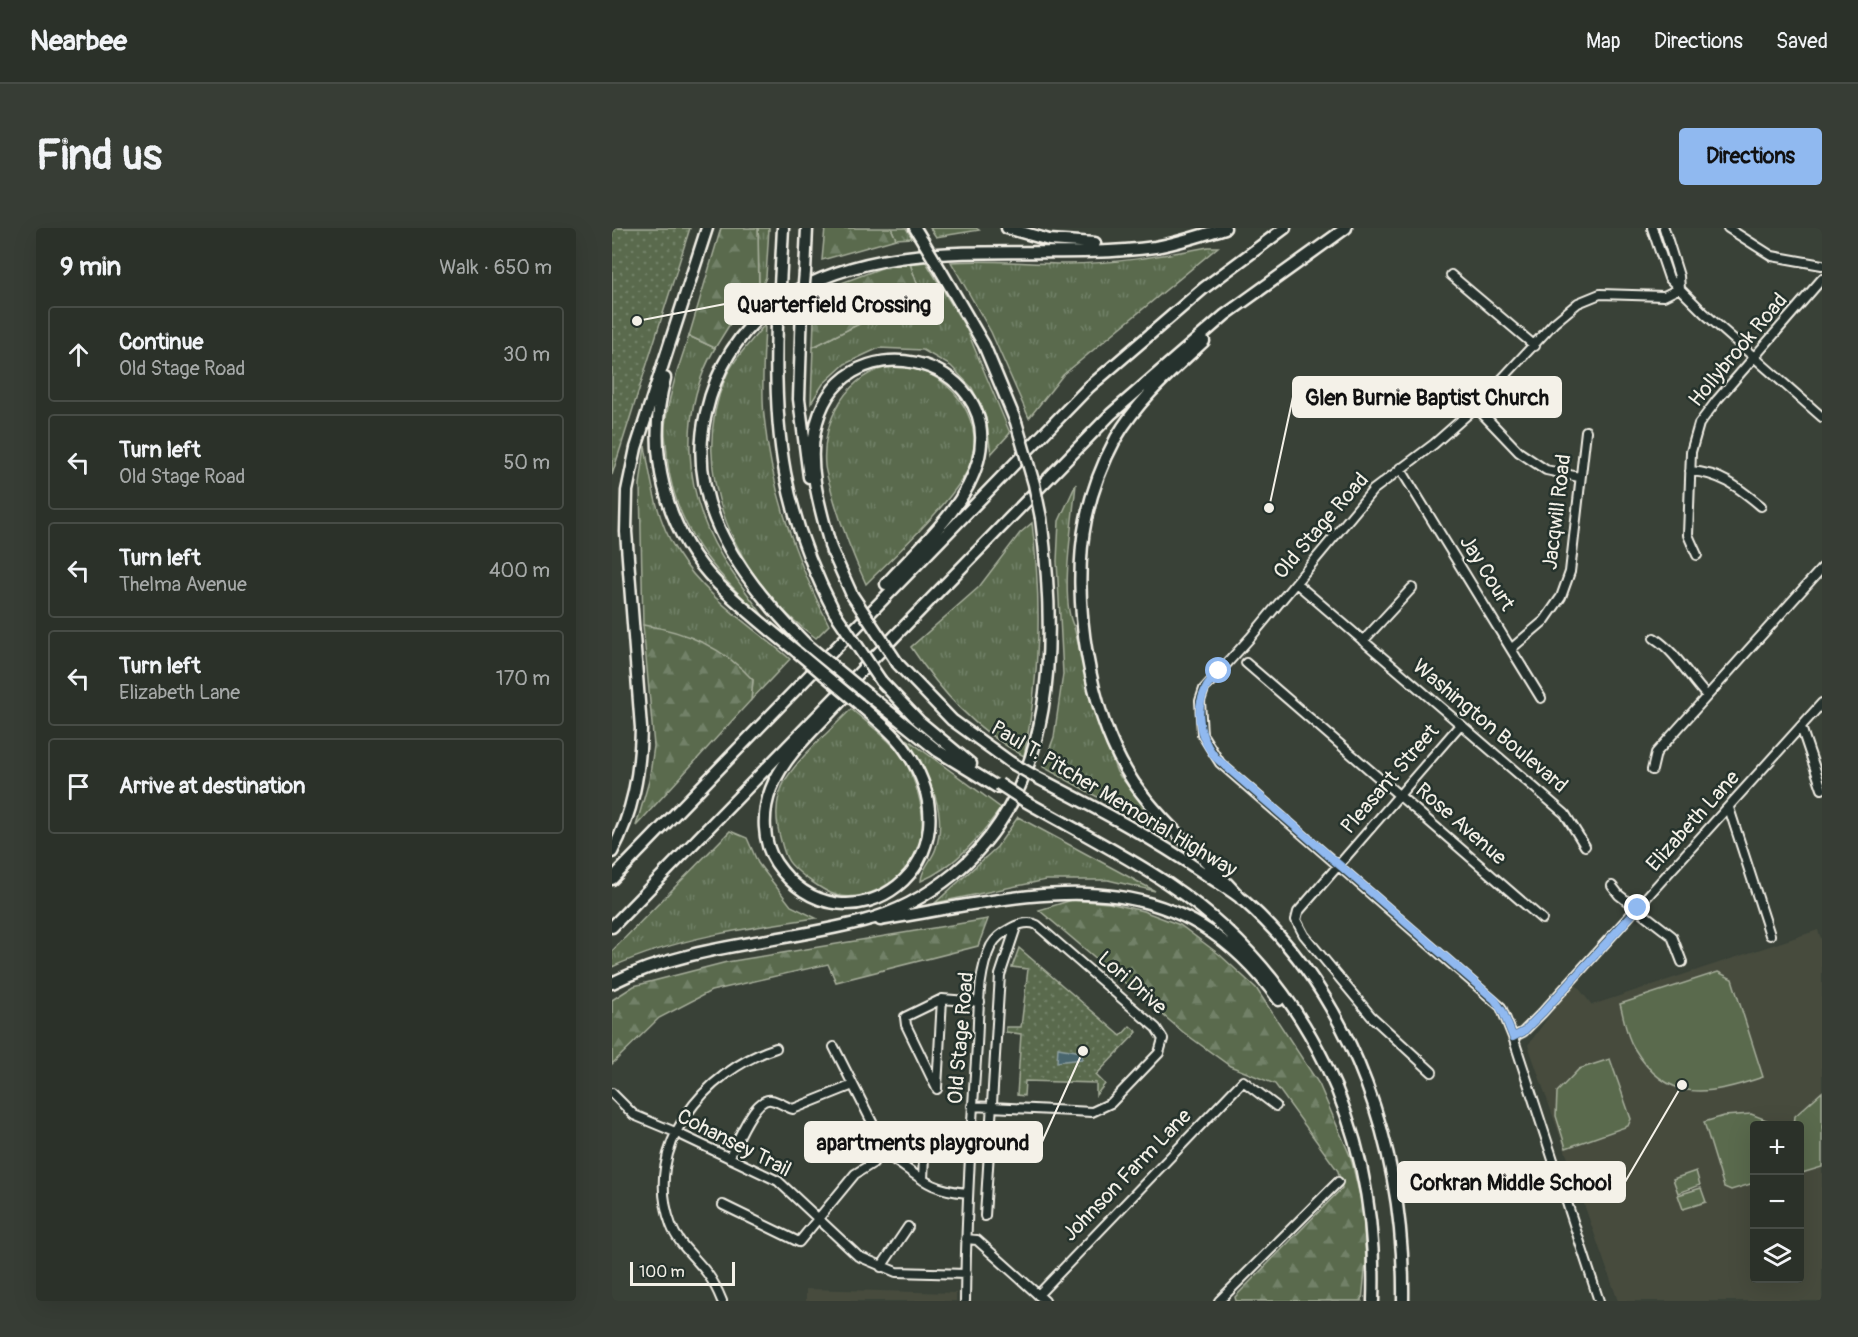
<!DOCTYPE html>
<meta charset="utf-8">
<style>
body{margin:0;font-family:Pangolin,sans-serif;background:#373d35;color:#f1f3f6}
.controls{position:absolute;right:18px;bottom:18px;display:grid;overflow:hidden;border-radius:6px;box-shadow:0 6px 24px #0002}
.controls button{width:54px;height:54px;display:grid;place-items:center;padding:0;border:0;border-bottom:2px solid #474c46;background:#2b3129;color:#f1f3f6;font:30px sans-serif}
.scale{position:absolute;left:18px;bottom:15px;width:105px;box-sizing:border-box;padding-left:6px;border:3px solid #f4f1e8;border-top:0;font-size:16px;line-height:21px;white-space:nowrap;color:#f4f1e8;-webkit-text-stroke:4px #26332d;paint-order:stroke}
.stop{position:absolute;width:18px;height:18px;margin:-14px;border:4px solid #90b9f0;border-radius:50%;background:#fff}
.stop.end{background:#90b9f0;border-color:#fff;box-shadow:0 2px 6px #0008}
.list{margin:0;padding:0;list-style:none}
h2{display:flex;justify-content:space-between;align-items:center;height:78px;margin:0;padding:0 24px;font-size:26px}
h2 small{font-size:20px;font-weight:400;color:#a6a9a8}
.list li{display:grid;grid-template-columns:39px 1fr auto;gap:18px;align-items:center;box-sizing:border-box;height:96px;margin:0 12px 12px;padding:0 12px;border:2px solid #474c46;border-radius:6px}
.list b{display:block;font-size:22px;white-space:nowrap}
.list p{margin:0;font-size:20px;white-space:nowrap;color:#a6a9a8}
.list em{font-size:20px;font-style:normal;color:#a6a9a8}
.icon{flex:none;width:33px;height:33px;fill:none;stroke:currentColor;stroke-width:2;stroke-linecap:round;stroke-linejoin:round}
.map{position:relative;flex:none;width:1210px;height:1073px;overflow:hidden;border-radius:6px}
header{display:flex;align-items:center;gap:36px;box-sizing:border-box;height:84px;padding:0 30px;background:#2b3129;border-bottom:2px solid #474c46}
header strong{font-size:28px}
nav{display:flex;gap:33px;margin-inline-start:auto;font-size:21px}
.intro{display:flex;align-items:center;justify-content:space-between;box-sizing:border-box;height:144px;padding:0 36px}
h1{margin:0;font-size:42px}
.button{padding:15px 27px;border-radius:6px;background:#90b9f0;color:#111;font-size:21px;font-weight:700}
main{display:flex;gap:36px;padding:0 36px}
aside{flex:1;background:#2b3129;border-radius:6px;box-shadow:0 6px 24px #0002}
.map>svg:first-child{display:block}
.built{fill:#464b3e;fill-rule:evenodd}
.grass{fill:url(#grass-tufts);stroke:#a7ae9b;stroke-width:1.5}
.forest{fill:url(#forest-firs);stroke:#a7ae9b;stroke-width:1.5}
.park{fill:url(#park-dots);stroke:#a7ae9b;stroke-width:1.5}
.pitch{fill:#5a6b4e;stroke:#a7ae9b;stroke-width:1.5}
.water{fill:url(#water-ripples);stroke:#8d9e9f;stroke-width:1.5}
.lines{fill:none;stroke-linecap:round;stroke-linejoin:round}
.minor-casing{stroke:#f4f1e8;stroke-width:12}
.highway-casing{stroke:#f4f1e8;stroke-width:15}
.minor{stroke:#26332d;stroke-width:8}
.highway{stroke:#26332d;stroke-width:10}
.highway-bridge-casing{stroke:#f4f1e8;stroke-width:15;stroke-linecap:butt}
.highway-bridge{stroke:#26332d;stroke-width:10}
.route{stroke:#90b9f0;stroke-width:8}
.labels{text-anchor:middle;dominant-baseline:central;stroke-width:5;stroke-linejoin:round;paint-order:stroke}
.street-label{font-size:21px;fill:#f4f1e8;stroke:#26332d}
.leader{fill:none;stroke:#f4f1e8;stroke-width:2}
.callout-dot{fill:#f4f1e8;stroke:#26332d;stroke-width:2}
.callout{fill:#f4f1e8;stroke:#f4f1e8;stroke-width:2}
.callout-label{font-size:22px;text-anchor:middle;font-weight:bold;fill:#111}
</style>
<header>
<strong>Nearbee</strong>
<nav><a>Map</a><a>Directions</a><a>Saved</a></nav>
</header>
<div class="intro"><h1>Find us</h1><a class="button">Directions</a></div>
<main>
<aside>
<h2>9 min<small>Walk · 650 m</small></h2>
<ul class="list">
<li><svg class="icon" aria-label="ahead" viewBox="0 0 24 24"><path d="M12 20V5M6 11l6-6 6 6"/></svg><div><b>Continue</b><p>Old Stage Road</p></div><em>30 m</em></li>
<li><svg class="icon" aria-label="left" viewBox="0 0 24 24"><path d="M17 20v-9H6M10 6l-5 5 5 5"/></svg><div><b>Turn left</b><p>Old Stage Road</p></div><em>50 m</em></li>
<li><svg class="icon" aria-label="left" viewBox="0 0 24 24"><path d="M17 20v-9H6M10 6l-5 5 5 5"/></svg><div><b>Turn left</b><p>Thelma Avenue</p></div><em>400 m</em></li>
<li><svg class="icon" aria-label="left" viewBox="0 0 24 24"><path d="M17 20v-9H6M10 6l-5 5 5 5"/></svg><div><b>Turn left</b><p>Elizabeth Lane</p></div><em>170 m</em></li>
<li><svg class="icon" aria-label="arrive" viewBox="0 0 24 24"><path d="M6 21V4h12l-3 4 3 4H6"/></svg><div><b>Arrive at destination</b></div></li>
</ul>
</aside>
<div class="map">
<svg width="1210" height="1073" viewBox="0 0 1210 1073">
<defs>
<pattern id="grass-tufts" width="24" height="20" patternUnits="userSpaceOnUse" patternTransform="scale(1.5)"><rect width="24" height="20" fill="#5a6b4e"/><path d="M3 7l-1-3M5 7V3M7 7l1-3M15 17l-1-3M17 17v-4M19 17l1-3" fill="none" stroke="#728168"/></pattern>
<pattern id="forest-firs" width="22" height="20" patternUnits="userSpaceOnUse" patternTransform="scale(1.5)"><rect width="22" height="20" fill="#5a6b4e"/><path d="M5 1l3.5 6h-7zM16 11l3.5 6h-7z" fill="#728168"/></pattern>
<pattern id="park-dots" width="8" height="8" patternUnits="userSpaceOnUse" patternTransform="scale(1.5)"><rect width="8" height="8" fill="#5a6b4e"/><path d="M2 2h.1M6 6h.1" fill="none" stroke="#728168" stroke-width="1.8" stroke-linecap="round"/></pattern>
<pattern id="water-ripples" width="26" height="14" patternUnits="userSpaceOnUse" patternTransform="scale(1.5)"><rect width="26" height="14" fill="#48666e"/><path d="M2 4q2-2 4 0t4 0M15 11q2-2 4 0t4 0" fill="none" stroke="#637c83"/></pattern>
</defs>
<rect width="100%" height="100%" fill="#394137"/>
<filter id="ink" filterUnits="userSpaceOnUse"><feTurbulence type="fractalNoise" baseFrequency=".0167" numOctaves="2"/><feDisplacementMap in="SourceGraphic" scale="12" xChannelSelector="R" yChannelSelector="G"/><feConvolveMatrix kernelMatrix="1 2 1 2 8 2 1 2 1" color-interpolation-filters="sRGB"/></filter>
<g filter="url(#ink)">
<path class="built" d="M1206,702L1210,713V1073H1006L916,817L962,754L980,777ZM1142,898H1188V1050H1142Z
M194,1061L344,1065V1073H194Z"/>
<path class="grass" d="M146,0H157L154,49L147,66Z
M279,0H294L300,10L284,11Z
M318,0H364L367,2L324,9Z
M596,19H606L451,147L417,190L379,104L339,34C377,31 415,36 454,36C502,36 548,28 596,19Z
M314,34L354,100L398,205L379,226L374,190L360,160L339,138L311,122L267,120L254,126L233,136L211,156L199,175L201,119L255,92L311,72L298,36Z
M153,96C152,126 149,158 152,188C159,261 184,332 217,397L204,410C126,355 74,244 113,151C121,131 140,113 153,96Z
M77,108L103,120C66,184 71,265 110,329C123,350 138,369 152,389C102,346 62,298 55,229C55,218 52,207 53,197C57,166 67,137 77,108Z
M282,138C309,139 332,150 348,172C359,187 366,211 361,229C352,264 281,329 254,356C240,326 229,297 220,265C218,256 214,247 213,238C209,193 235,144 282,138Z
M33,218C39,254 45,293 65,324C92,368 139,398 178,431L139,472L141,452L31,397L28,257Z
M464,256C461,290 447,372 462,399L486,496L505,544L556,608L431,539L442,509L451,446L445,333L447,293Z
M420,295C430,377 428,447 412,528C363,502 329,464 299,419L367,359L408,305Z
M239,481C259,498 284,515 296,539C306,560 315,590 309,614C300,646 262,673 228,668C216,666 203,656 193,649C177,636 174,633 169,613C163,592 162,571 174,551C190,526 218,503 239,481Z
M295,511L389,580C367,610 344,638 309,653C309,641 321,631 324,620C337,580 313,544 295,511Z
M406,589L543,663L496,652H434L323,675L385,619Z
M118,603L135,610L146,635L179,678L204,690C134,700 64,710 0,739V723Z"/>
<path class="forest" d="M109,0H146L147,66L121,91L103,120L77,108Z
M213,0H279L284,11L210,32Z
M298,36L311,72L255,92L201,119L203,65L272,39Z
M31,397C73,403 112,420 141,452L139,472L24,598L37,553L42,518Z
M460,672L497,675L531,683L568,697L608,727L644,760L707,856L739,930L751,981L754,1033L750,1073H624L623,1069L730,960L726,943L663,856L618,838L571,804L427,682Z
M376,691L366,718L224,754L216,736L99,763L47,790L0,836V772L22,758L115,734Z"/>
<path class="park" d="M0,0H78L0,247Z
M407,720L509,808L518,798L525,804L484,847L493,856L484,867V855L413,853L412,868L405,867L409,806L394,804V799H409L416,741L400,739Z"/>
<path class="pitch" d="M1106,744L1120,751L1151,849C1097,867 1056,877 1022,820C1014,808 1012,790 1008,776Z
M998,831L1019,891L1016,898L954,920L944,888L945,864L967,841Z
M1210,864V939L1190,945L1188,898L1182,897L1183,888Z
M1139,886L1157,893L1160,897L1142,898V955L1119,962L1112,959L1092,894L1112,888Z
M1084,943L1088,957L1066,965L1061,951Z
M1089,960L1094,974L1071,981L1066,967Z"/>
<path class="water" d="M446,820L470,824V831L445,834Z"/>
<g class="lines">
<defs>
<path id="minor" d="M1040,0L1057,50L1092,85L1210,189
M1052,0L1067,48L1068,60
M1116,0L1160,28L1210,37
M839,47L923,118
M864,179L907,224L934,242L967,249
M788,240L929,470
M1078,243C1109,245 1126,259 1149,278
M1085,327L1076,307L1079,224L1087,196L1105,172L1210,51
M684,355L953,586L973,618
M1042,410C1064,424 1077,449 1095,468
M751,413L800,360
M900,420L933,392L949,369L958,344L974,203
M634,435L930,691
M1189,499L1210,561
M1040,542L1044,525L1210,340
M1117,580L1158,707
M1000,658L1007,667L1060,708L1070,734
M901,809L911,804L930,785L1210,475
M820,844L759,788L692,707L684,692L686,684L848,497
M325,860L330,771
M325,861L294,797L293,789L330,771L368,774
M0,865L22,887L63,904L166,953L246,1028L284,1044L354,1046
M117,930C124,917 142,869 159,872C166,873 174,879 181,881L241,857
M281,931C311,952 319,962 356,965
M311,952L313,901
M111,977L187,1014L243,946L261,935L269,922L270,914L222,819
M373,988L388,747L404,699
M354,1011L365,1012L433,1073
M269,1039L296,999
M426,1067L631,853L664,878
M110,1073C106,1063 101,1053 95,1045C83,1029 66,1016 59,997C30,919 92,843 164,820
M353,1073C354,988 359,902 365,817C367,786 365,746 379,718C386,705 411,690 425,697L544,800L551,811L547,825L499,875L480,884L360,878
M607,1073L726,954
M987,1073L901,809L889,779L608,535L590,506L588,473L592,461L638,410L761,262L822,216L864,179L942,95L966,75L988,66L1052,68L1068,60"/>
<path id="highway" d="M303,0L311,13
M395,0L437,12L483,15
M329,43L372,117L404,194
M193,44L195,0
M168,58L171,0
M190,78L187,171L197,249
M165,96C161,206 171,286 223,385
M592,113C560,143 526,172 504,210C490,236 480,263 474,291C458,369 477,489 522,555C552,598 596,632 630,672
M53,150C34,222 52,301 105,355C130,380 158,402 185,424
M218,318L240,367
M220,324C210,286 195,243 203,203C224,87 394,127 366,233C353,281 306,320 274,356
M193,415C132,354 72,277 94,185C105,137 130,98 170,71C282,0 418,36 543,19C567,15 590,7 613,0
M286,436L340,492L398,534
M269,453L307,493L359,536
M255,466L326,523L385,559
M230,472C206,498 172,527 159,561C150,584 150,614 164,635C232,735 378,635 290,517C278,501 261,489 247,476
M424,549C482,579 540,609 593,646C606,655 619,662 631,672C744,771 793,927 791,1073
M413,573C460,600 510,625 555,655C697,750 767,904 761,1073
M0,624C21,584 28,545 29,500L14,304L15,263L24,220L95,0
M0,651L477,159L592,60L673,0
M268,692C422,667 558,622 667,772
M0,699L499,186L613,87L734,0
M0,755C78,716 168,715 251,693C284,685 316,667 343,645C446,558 445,413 429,290"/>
</defs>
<use href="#minor" class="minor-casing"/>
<use href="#highway" class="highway-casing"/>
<use href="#minor" class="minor"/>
<use href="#highway" class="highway"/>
<defs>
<path id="highway-bridge" d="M311,13L329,43
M190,78L193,44
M165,96L168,58
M404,194L422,256L429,290
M240,367L286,436
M223,385L269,453
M193,415L255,466
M185,424L247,476
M398,534L424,549
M387,556L413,573"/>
</defs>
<use href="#highway-bridge" class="highway-bridge-casing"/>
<use href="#highway-bridge" class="highway-bridge"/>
</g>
</g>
<g class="lines" filter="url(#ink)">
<path class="route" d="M607,443C582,468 581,501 603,529L883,772L891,784L901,809L911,804L930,785L1026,680"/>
</g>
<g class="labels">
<g class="street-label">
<text transform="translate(1126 122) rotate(-50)">Hollybrook Road</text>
<text transform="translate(945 284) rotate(-83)">Jacqwill Road</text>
<text transform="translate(709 298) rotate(-49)">Old Stage Road</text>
<text transform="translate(875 345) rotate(58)">Jay Court</text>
<text transform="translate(878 498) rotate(40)">Washington Boulevard</text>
<text transform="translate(778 551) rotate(-49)">Pleasant Street</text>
<text transform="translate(502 571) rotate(31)">Paul T. Pitcher Memorial Highway</text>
<text transform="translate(1081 593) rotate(-48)">Elizabeth Lane</text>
<text transform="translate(849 596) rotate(41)">Rose Avenue</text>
<text transform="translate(520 755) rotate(41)">Lori Drive</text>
<text transform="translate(349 810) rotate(-85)">Old Stage Road</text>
<text transform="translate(122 915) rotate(27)">Cohansey Trail</text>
<text transform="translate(515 947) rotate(-46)">Johnson Farm Lane</text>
</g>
</g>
<path class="leader" d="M25 93L113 76M657 280L681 169M471 823L430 914M1070 857L1013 954"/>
<g class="callout-dot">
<circle cx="25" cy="93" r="6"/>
<circle cx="657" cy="280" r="6"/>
<circle cx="471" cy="823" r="6"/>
<circle cx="1070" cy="857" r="6"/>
</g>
<g class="callout">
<rect x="113" y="56" width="218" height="40" rx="6"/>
<rect x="681" y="149" width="268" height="40" rx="6"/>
<rect x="193" y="894" width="237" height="40" rx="6"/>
<rect x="786" y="934" width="227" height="40" rx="6"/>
</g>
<g class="callout-label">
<text x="222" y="84">Quarterfield Crossing</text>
<text x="815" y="177">Glen Burnie Baptist Church</text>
<text x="311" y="922">apartments playground</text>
<text x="899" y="962">Corkran Middle School</text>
</g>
</svg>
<div class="controls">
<button>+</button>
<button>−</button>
<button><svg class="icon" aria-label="layers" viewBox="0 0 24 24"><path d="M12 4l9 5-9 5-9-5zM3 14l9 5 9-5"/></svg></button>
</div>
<div class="scale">100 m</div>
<div class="stop" style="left:607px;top:443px"></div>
<div class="stop end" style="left:1026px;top:680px"></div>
</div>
</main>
